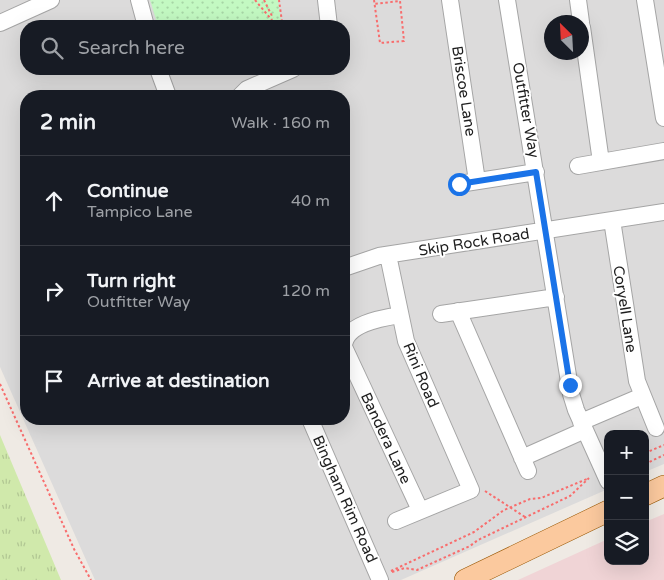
<!DOCTYPE html>
<meta charset="utf-8">
<style>
body{margin:0;font-family:"Varela Round",sans-serif;background:#20242c;color:#f1f3f6}
.controls{position:absolute;right:15px;bottom:15px;display:grid;overflow:hidden;border-radius:10px;box-shadow:0 5px 20px #0002}
.controls button{width:45px;height:45px;display:grid;place-items:center;padding:0;border:0;border-bottom:1px solid #363941;background:#171b24;color:#f1f3f6;font:25px sans-serif}
.compass{position:absolute;left:544px;top:15px;width:45px;height:45px;border-radius:50%;background:#171b24;box-shadow:0 5px 20px #0002;rotate:336deg}
.stop{position:absolute;width:15px;height:15px;margin:-11px;border:4px solid #1a73e8;border-radius:50%;background:#fff}
.stop.end{background:#1a73e8;border-color:#fff;box-shadow:0 1px 5px #0008}
.list{margin:0;padding:0;list-style:none}
h2{display:flex;justify-content:space-between;align-items:center;height:65px;margin:0;padding:0 20px;font-size:21px}
h2 small{font-size:16px;font-weight:400;color:#9ea1a6}
.list li{display:grid;grid-template-columns:32px 1fr auto;gap:15px;align-items:center;box-sizing:border-box;height:90px;padding:0 20px;border-top:1px solid #363941}
.list b{display:block;font-size:19px;white-space:nowrap}
.list p{margin:0;font-size:16px;white-space:nowrap;color:#9ea1a6}
.list em{font-size:16px;font-style:normal;color:#9ea1a6}
.icon{flex:none;width:28px;height:28px;fill:none;stroke:currentColor;stroke-width:2;stroke-linecap:round;stroke-linejoin:round}
.map{position:relative;flex:none;width:664px;height:580px;overflow:hidden}
.search{position:absolute;background:#171b24;box-shadow:0 5px 20px #0002;left:20px;top:20px;width:330px;height:55px;display:flex;align-items:center;gap:12px;box-sizing:border-box;padding:0 18px;border-radius:20px;color:#9ea1a6;font-size:19px}
.panel{position:absolute;background:#171b24;box-shadow:0 5px 20px #0002;left:20px;top:90px;width:330px;height:335px;border-radius:20px}
.map>svg:first-child{display:block}
.residential{fill:#dcdbdb;fill-rule:evenodd}
.commercial{fill:#f0d4d6}
.grass{fill:url(#grass-tufts)}
.park{fill:url(#park-dots)}
.lines{fill:none;stroke-linecap:round;stroke-linejoin:round}
.minor-casing{stroke:#a5a5a5;stroke-width:18}
.major-casing{stroke:#975602;stroke-width:22}
.path{stroke:#f86d6d;stroke-width:2;stroke-dasharray:2.5 2.5;stroke-linecap:butt}
.minor{stroke:#fff;stroke-width:16}
.major{stroke:#fbc99e;stroke-width:21}
.route{stroke:#1a73e8;stroke-width:6}
.labels{text-anchor:middle;dominant-baseline:central;stroke-width:4;stroke-linejoin:round;paint-order:stroke}
.street-label{font-size:15px;fill:#1e1e1e;stroke:#fff}
</style>
<div class="map">
<svg width="664" height="580" viewBox="0 0 664 580">
<defs>
<pattern id="grass-tufts" width="24" height="20" patternUnits="userSpaceOnUse" patternTransform="scale(1.25)"><rect width="24" height="20" fill="#d0e9ab"/><path d="M3 7l-1-3M5 7V3M7 7l1-3M15 17l-1-3M17 17v-4M19 17l1-3" fill="none" stroke="#b2c793"/></pattern>
<pattern id="park-dots" width="8" height="8" patternUnits="userSpaceOnUse" patternTransform="scale(1.25)"><rect width="8" height="8" fill="#c3f9c2"/><path d="M2 2h.1M6 6h.1" fill="none" stroke="#a7d5a6" stroke-width="1.8" stroke-linecap="round"/></pattern>
</defs>
<rect width="100%" height="100%" fill="#efeae4"/>
<path class="residential" d="M0,0H664V464L645,472V434H608V489L401,580H95L0,367ZM552,22H582V52H552ZM26,26H344V69H26ZM26,96H344V419H26Z"/>
<path class="commercial" d="M664,514V580H518L608,539V561H645V522Z"/>
<path class="grass" d="M0,435L61,580H0Z"/>
<path class="park" d="M150,0H278L281,21L269,26H158Z"/>
<g class="lines">
<defs>
<path id="minor" d="M139,0L146,26
M326,0L329,26
M450,0L477,181
M507,0L571,394L576,410L608,481
M578,0L581,22
M645,0L664,118
M0,23L51,0
M582,27L601,162
M158,69L168,96
M240,96L247,89L293,69
M578,166L664,151
M459,184L536,172
M612,220L637,381L656,428
M388,255L406,341L471,490L396,521
M344,268L379,256L664,212
M458,311L528,471
M441,314L556,297
M400,315C382,318 344,324 344,347L420,510
M310,419L380,580
M581,422L642,396
M522,458L585,430"/>
<path id="major" d="M645,495L664,486
M465,580L608,511"/>
</defs>
<use href="#minor" class="minor-casing"/>
<use href="#major" class="major-casing"/>
<path class="path" d="M255,0L276,25
M264,0L273,18
M374,0L380,43L404,41L400,1L374,4
M273,26L282,22L279,0
M0,384L74,549L91,580
M645,453L664,445
M645,464L664,455
M485,491L525,517
M391,571L474,532L504,510L530,499L541,498L587,479
M392,572L405,568L417,570L470,546L478,540L570,496L589,478"/>
<use href="#minor" class="minor"/>
<use href="#major" class="major"/>
</g>
<g class="lines">
<path class="route" d="M459,184L536,172L570,385"/>
</g>
<g class="labels">
<g class="street-label">
<text transform="translate(464 91) rotate(81)">Briscoe Lane</text>
<text transform="translate(526 110) rotate(80)">Outfitter Way</text>
<text transform="translate(474 242) rotate(-9)">Skip Rock Road</text>
<text transform="translate(625 309) rotate(81)">Coryell Lane</text>
<text transform="translate(421 375) rotate(67)">Rini Road</text>
<text transform="translate(386 438) rotate(65)">Bandera Lane</text>
<text transform="translate(345 499) rotate(66)">Bingham Rim Road</text>
</g>
</g>
</svg>
<div class="controls">
<button>+</button>
<button>−</button>
<button><svg class="icon" aria-label="layers" viewBox="0 0 24 24"><path d="M12 4l9 5-9 5-9-5zM3 14l9 5 9-5"/></svg></button>
</div>
<svg class="compass" viewBox="-18 -18 36 36"><path d="M0-13l5 13h-10z" fill="#e53935"/><path d="M0 13l5-13h-10z" fill="#9ea1a6"/></svg>
<div class="stop" style="left:459px;top:184px"></div>
<div class="stop end" style="left:570px;top:385px"></div>
<div class="search"><svg class="icon" aria-label="search" viewBox="0 0 24 24"><circle cx="10" cy="10" r="6"/><path d="M15 15l6 6"/></svg>Search here</div>
<section class="panel">
<h2>2 min<small>Walk · 160 m</small></h2>
<ul class="list">
<li><svg class="icon" aria-label="ahead" viewBox="0 0 24 24"><path d="M12 20V5M6 11l6-6 6 6"/></svg><div><b>Continue</b><p>Tampico Lane</p></div><em>40 m</em></li>
<li><svg class="icon" aria-label="right" viewBox="0 0 24 24"><path d="M7 20v-9h11M14 6l5 5-5 5"/></svg><div><b>Turn right</b><p>Outfitter Way</p></div><em>120 m</em></li>
<li><svg class="icon" aria-label="arrive" viewBox="0 0 24 24"><path d="M6 21V4h12l-3 4 3 4H6"/></svg><div><b>Arrive at destination</b></div></li>
</ul>
</section>
</div>
